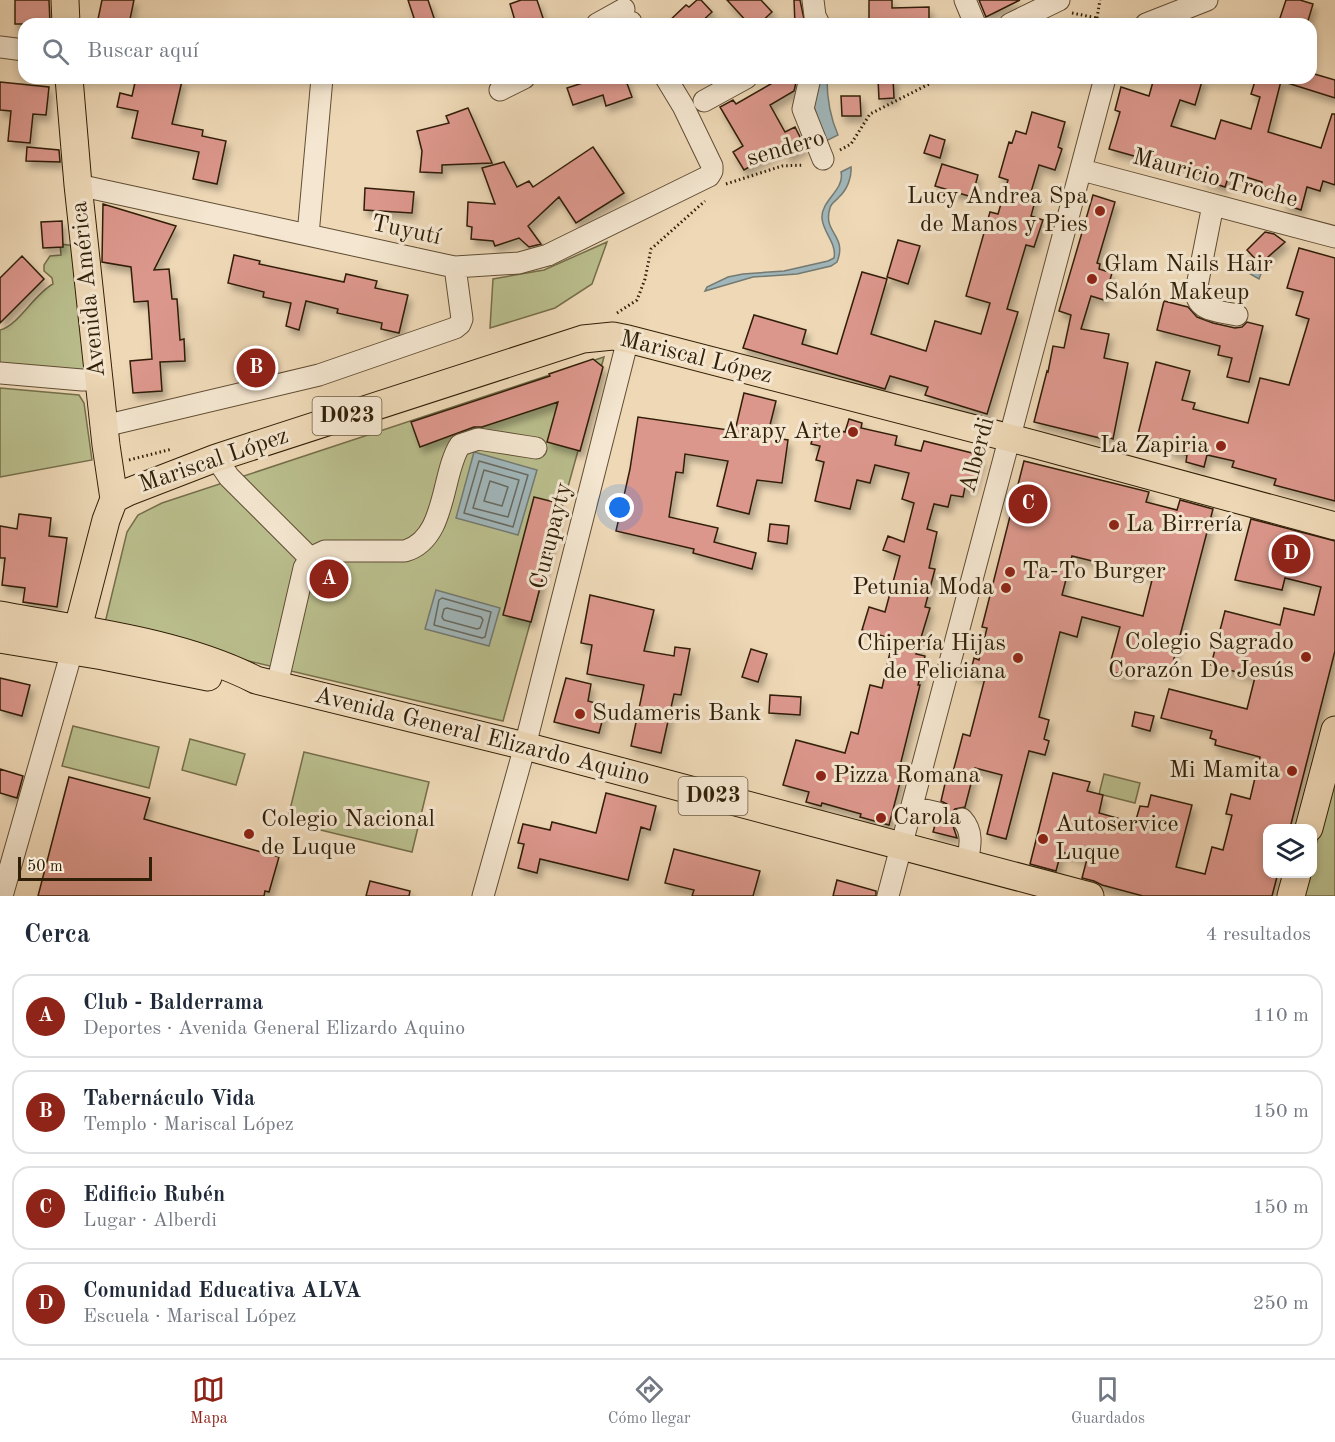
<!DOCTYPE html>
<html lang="es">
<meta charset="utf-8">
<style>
body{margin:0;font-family:"Old Standard TT",serif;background:#f2f2f3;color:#1f2937}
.controls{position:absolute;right:18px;bottom:18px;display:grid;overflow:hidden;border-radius:12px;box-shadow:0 3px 9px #0003}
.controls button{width:54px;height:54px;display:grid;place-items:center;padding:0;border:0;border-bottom:2px solid #e0e1e3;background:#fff;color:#1f2937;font:30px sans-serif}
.scale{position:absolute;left:18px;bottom:15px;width:134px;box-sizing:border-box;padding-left:6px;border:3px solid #301f07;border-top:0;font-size:16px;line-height:21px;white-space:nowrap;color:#301f07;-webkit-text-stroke:4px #f4e6d0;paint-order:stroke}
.you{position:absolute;left:620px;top:508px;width:21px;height:21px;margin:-15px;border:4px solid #fff;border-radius:50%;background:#1a73e8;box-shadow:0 0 0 9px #1a73e833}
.badge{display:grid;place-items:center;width:39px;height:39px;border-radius:50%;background:#8f2418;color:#fff;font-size:20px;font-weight:700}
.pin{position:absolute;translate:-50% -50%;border:3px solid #fff;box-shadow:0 2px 6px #0006}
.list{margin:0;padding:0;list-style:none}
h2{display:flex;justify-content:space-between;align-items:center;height:78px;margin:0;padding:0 24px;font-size:26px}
h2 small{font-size:20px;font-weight:400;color:#747a83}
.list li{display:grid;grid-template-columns:39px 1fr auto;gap:18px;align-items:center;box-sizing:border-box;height:84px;margin:0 12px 12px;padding:0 12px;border:2px solid #e0e1e3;border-radius:18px}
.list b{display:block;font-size:22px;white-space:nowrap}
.list p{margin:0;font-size:20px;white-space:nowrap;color:#747a83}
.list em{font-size:20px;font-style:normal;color:#747a83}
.icon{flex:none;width:33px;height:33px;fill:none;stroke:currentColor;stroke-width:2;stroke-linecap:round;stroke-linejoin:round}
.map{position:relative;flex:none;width:1335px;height:896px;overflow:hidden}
.search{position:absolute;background:#fff;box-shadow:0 3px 9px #0003;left:18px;right:18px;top:18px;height:66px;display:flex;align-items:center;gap:15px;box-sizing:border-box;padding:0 21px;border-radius:18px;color:#747a83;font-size:22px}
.sheet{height:462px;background:#fff}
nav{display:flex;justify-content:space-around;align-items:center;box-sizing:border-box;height:84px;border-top:2px solid #e0e1e3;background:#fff;font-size:16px;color:#747a83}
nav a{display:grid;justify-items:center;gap:3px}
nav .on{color:#8f2418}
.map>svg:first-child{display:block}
.green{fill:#babe8d;stroke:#756e4a;stroke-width:1.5}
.water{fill:#a0b6ba;stroke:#737a72;stroke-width:1.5}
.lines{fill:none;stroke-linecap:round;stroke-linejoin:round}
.shore{stroke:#686a60;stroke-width:1.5}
.building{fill:#dc978c;stroke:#301f07;stroke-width:1.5;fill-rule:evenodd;filter:url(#shadow)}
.minor-casing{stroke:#604d33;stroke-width:23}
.major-casing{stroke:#301f07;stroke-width:29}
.path{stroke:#301f07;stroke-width:3;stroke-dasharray:1.5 3;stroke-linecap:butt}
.minor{stroke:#f4e6d0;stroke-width:21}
.major{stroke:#eed8b6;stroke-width:27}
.poi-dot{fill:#8f2418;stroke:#f4e6d0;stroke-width:2}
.labels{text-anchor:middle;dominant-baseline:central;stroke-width:6;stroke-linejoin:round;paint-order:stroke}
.shield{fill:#f4e6d0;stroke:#6b5b43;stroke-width:1.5}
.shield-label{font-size:22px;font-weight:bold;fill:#301f07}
.street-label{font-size:24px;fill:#301f07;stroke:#f4e6d0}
.poi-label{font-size:24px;fill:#301f07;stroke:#f4e6d0;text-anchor:start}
</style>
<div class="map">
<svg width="1335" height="896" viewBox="0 0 1335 896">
<defs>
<filter id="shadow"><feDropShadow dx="3.5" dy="6" stdDeviation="3" flood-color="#0004"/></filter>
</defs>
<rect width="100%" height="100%" fill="#eed8b6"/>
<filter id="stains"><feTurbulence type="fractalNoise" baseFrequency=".00333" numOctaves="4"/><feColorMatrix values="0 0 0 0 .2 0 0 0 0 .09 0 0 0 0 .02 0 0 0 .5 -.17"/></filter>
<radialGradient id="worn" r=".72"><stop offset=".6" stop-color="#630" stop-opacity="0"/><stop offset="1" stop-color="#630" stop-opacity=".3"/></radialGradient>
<path class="green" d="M607,242L592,284L555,308L490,328L493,279L544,270Z
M60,244L76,246L86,371L0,375V330C18,326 34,294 53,284L52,278L44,271V265L50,256L61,255Z
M604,357L503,721L104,627L127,532L138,515L162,503Z
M0,388L79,395L84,403L92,460L0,477Z
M73,726L159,747L149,788L62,766Z
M190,739L245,754L236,785L182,770Z
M304,752L429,782L412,852L287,822Z
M1335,771V896H1302L1308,874H1312L1313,857Z
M1104,774L1140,783L1135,803L1099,794Z"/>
<path class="water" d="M817,78H827C827,97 830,117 838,135L826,141L813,104Z
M851,167C852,177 847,190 839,197C836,201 831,203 830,208C822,233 848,235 837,262L831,266L797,274L753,277L705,291L707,287L728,277L743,274L784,271L828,261L834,258C837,243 823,233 822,218C821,200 845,190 841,172Z
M1242,260C1250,261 1259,262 1262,271L1259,279L1238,267L1237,264Z
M474,452L537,470L518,535L456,518Z
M436,590L500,608L489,646L425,629Z"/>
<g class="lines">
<path class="shore" d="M479,461L528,475L513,527L464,513Z
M484,470L519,480L508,517L473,508Z
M490,481L508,487L502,506L484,501Z
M442,598L491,612L485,637L482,638L434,625L439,600Z
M447,608L481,617L483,620L480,628L477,629L444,620L442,617L444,609Z"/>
</g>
<path class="building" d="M15,0H49L50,24H15Z
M102,0H134L129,24H97Z
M408,0H428L436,24H416Z
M521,0H537L545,24H516L510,4Z
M697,0H701L712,12L699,24H666L686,5L689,7Z
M727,0H761L772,12L759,24H749Z
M794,0H800L805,24H795Z
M869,0H892V8L929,7V24H869Z
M979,0H1020L986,17Z
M1286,0H1300L1313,4L1307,24H1278Z
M1311,73L1335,80V98L1281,81L1268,132L1321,148L1332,114H1335V185L1323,181L1320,191L1307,187L1301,210L1283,204L1286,193L1261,186L1262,182L1230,172L1225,187L1203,180L1206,172L1161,159L1159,163L1109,149L1120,112L1115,110L1121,87L1149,96L1154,78H1203L1195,105L1180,100L1171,126L1215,139L1221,120L1251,129L1260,97L1251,94L1256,78H1311Z
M136,78H169L182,81L172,124L203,130L202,136L226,141L217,184L193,179L199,152L132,138L138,111L117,107L120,93L132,96Z
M598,78H625L632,97L606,106L603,95L573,105L567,88Z
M781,78H797L794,91L770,105L785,132L795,127L805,147L788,157L783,148L744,170L733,152L743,146L720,107L733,100L736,104Z
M893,78L894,98L879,99L878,79Z
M0,82L49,87L46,115L33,114L30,143L8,141L11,111L0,110Z
M841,96H860L861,116H842Z
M468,108L492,163L442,165V173L420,172L422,151L417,131L449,123L446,116Z
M1032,112L1065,122L1058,147L1062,149L1055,170L1039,165L1031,192L1037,194L1031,216L1043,220L1034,247L1026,245L1007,309L1018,312L987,414L925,395L928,387L890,376L885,389L743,348L754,315L806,330L802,344L837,354L862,272L887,279L871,334L926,351L935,321L981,334L990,303L966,296L990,212L998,214L1008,180L999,177L1009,142L1012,143L1016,131L1026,134Z
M930,135L945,140L940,158L924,153Z
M27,147L59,150L60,162L26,161Z
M593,147L624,193L576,223L559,197L528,226L541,244L529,247L519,238L495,246L493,241L471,239L472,227L467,226L468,202L495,204L482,168L504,162L517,187L529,181L533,187Z
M942,164L978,175L972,197L935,186Z
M365,188L414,192L412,213L364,210Z
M1093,195L1115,202L1097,263L1100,264L1099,269L1112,273L1104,300L1091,296L1081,329L1109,334L1104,358L1128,363L1113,439L1105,436L1104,439L1034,422L1047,371L1048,372L1053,346L1064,348L1071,315L1059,311Z
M103,204L176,226L154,270L169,269L172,299H177L180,340L184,339L185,361L160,362L162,391L133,393L130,361L152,359L148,301L134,302L131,267L102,262Z
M62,221L63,247L43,248L41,222Z
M1265,232L1274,234L1285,242L1260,264L1247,250Z
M898,240L920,246L908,284L887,277Z
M1299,248L1335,258V501L1274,485L1276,479L1232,467L1234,461L1207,455L1204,467L1186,462L1187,455L1169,451L1171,446L1137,438L1156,362L1190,371L1182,400L1195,403L1193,409L1248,423L1260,378L1289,385L1309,319L1296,315L1303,292L1287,288Z
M234,255L260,261L259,264L344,282L346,274L377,281L375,288L408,295L399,333L381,329L382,323L337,313L338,309L306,301L299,330L286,326L291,303L263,297L264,292L228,283Z
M22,256L44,279L0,323V278Z
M1164,301L1188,307L1197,317L1213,323L1235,328L1242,327L1247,322L1263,326L1249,382L1227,377L1232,358L1218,355L1220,346L1157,330Z
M593,359L603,367L580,451L547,442L558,402L482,427H474L420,447L411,422L550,376L549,374Z
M744,393L776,401L767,437L788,440L782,483L757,480L749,514L717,506L728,461L685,454L683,473L676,472L669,517L718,528L714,542L756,553L752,569L693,553L694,549L616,531L630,469L638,417L735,431Z
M849,419L862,423L861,428L897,436L895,445L921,451L924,441L976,454L981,460L972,489L965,487L963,497L951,495L948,507L934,504L927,529L937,532L929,568L935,569L925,607L930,608L916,654L925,656L918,685H920L897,778L901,779L889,825L860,817L861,814L822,803L821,806L806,802L809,792L783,785L796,740L845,753L851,732L858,734L870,685L882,688L893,639L862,630L869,607L885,612L900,556L883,550L888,536L904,542L914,503L902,499L909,473L875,465L870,483L857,480L850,509L815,501L824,462L816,460L820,446L811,444L816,424L845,432Z
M1024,461L1149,492L1146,502L1177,510L1180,500L1213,509L1170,674L1135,665L1132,677L1108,671L1120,627L1082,617L1077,637L1060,632L1039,717L1049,720L1044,739L1049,741L1045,755L1029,751L1006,839L987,834L1002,775L975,768L965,807L955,809L950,814L947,804L941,801L948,771L953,772L963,734L970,736L985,678L970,674L974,658L979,660L987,628L982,627ZM1072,556L1153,576L1143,616L1062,595Z
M534,497L562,504L531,622L503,615Z
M19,514L51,518L49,536L67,538L57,607L23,602L25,588L2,585L5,558H0V526L17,529Z
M1251,519L1335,541V651L1290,828H1268V873H1278L1272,896H1143L1102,885L1094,881L1082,878L1087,859L1061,852L1056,871L1030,864L1053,773L1090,782L1087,791L1103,795L1099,813L1135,823L1140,806L1148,807L1151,795L1192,805L1176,867L1205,874L1212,847L1223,850L1232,815L1226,814L1231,794L1250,799L1260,757L1215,745L1216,740L1210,738L1212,731L1161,718L1169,689L1247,709L1255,677L1211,665L1225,611L1280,625L1284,608L1314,615L1321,587L1285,578L1282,590L1235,580Z
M770,524L789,526L787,544L768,541Z
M590,595L654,610L644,651L674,656L675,647L690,649L681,695L674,694L661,753L631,746L644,685L587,674L592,645L581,643Z
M751,649L767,654L758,682L742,677Z
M0,678L30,685L22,716L0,710Z
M566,678L591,684L588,701L606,706L599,733L554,722Z
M770,695L801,697L800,715L769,713Z
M1135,712L1154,716L1150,731L1132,726Z
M0,769L23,776L17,798L0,793Z
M69,777L150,798L144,819L279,857L269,892L265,891L264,896H38Z
M606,793L656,806L650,830L641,827L628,880L540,859L537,873L518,868L524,844L518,843L523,824L550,830L552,822L596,833Z
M950,817L957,838L933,832L935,825H942Z
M674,849L760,871L753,896H692L694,890L665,883Z
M837,880L876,891V896H833Z
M370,881L410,891L409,896H366Z"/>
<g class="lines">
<defs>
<path id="minor" d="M813,0L815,16L819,24
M965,0L975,24
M597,24L624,9
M628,24L631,22
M1010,24L1059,0
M1146,24L1207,0
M0,47L24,50
M810,78L803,109L823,159
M500,90L524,78
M704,101L746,78
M1082,170L1335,237
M78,185L445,265L455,267L519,263L548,255L709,176L712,171V166L683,106L666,78
M1213,205L1196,291C1197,312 1219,311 1237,315
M308,235L322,78
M0,373L82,380H99
M104,426L319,375L455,328L460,324L462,319L455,267
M216,458L229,477L310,558
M277,685L304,568L310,558L325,551H405C447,539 441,474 460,445L478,439L536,448
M912,807L938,813
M962,819C974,832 970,847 967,863
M2,896L72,651
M483,896L525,746L628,339
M888,896L1105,78"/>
<path id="major" d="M65,0L66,24
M69,78L78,185L106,445L114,499
M0,615C84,631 179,641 256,680L525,746L1090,896
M0,639L103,656L208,677
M72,651L106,520L114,499L128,492L216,458L583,339L613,336L628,339L1037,445L1335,526
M1309,828L1335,730
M1291,896L1297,874"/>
</defs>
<use href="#minor" class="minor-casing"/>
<use href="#major" class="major-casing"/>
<path class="path" d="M1072,13L1097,18L1103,24
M1097,18L1100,0
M840,150L851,144L870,114L941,78
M726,184L782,166L804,165
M617,313L637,300L645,279L651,249L705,201
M129,460L172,449"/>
<use href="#minor" class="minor"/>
<use href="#major" class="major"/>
</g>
<g class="poi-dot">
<circle cx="1100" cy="211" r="6"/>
<circle cx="1092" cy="279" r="6"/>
<circle cx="853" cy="432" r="6"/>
<circle cx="1221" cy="446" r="6"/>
<circle cx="1114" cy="525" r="6"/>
<circle cx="1010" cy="572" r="6"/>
<circle cx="1006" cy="588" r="6"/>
<circle cx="1306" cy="657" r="6"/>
<circle cx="1018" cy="658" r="6"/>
<circle cx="580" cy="714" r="6"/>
<circle cx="1292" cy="771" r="6"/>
<circle cx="821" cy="776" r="6"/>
<circle cx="881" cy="818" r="6"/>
<circle cx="249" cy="834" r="6"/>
<circle cx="1043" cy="839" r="6"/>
</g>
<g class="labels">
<g class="shield">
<rect x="312.5" y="397" width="69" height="38" rx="4.5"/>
<rect x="678.5" y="777" width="69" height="38" rx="4.5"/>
</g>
<g class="shield-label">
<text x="347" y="416">D023</text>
<text x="713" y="796">D023</text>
</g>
<g class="street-label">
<text transform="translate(786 149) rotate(-16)">sendero</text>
<text transform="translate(1215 179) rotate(15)">Mauricio Troche</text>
<text transform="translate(406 231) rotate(12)">Tuyutí</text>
<text transform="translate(89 289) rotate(-96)">Avenida América</text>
<text transform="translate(696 358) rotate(14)">Mariscal López</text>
<text transform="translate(978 455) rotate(-75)">Alberdi</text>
<text transform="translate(214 461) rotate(-19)">Mariscal López</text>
<text transform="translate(552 536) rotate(-76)">Curupayty</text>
<text transform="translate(482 737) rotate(14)">Avenida General Elizardo Aquino</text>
</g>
<g class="poi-label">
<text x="1088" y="197" text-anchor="end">Lucy Andrea Spa<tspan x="1088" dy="28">de Manos y Pies</tspan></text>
<text x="1104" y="265">Glam Nails Hair<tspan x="1104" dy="28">Salón Makeup</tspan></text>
<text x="841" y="432" text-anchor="end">Arapy Arte</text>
<text x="1209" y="446" text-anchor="end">La Zapiria</text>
<text x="1126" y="525">La Birrería</text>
<text x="1022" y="572">Ta-To Burger</text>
<text x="994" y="588" text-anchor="end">Petunia Moda</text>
<text x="1294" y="643" text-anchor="end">Colegio Sagrado<tspan x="1294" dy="28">Corazón De Jesús</tspan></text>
<text x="1006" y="644" text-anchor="end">Chipería Hijas<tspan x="1006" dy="28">de Feliciana</tspan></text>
<text x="592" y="714">Sudameris Bank</text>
<text x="1280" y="771" text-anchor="end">Mi Mamita</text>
<text x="833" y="776">Pizza Romana</text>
<text x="893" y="818">Carola</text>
<text x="261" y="820">Colegio Nacional<tspan x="261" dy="28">de Luque</tspan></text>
<text x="1055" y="825">Autoservice<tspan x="1055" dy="28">Luque</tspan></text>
</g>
</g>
<rect width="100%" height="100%" filter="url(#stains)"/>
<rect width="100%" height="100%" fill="url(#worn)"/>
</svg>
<div class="controls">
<button><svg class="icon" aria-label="layers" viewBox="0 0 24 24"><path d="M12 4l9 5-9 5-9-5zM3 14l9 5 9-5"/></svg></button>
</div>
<div class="scale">50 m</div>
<div class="you"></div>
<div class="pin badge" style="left:329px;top:579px">A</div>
<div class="pin badge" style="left:256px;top:368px">B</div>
<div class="pin badge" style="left:1028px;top:504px">C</div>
<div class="pin badge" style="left:1291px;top:554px">D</div>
<div class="search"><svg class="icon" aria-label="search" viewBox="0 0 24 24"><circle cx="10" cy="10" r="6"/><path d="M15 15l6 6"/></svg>Buscar aquí</div>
</div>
<section class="sheet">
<h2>Cerca<small>4 resultados</small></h2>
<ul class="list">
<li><span class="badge">A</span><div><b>Club - Balderrama</b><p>Deportes · Avenida General Elizardo Aquino</p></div><em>110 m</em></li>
<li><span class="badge">B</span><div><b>Tabernáculo Vida</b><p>Templo · Mariscal López</p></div><em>150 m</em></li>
<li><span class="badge">C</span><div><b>Edificio Rubén</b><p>Lugar · Alberdi</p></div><em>150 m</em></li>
<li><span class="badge">D</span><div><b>Comunidad Educativa ALVA</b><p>Escuela · Mariscal López</p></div><em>250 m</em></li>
</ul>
</section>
<nav>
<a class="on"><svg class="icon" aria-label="map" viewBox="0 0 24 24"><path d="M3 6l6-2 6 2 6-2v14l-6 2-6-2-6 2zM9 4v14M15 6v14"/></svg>Mapa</a>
<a><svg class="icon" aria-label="directions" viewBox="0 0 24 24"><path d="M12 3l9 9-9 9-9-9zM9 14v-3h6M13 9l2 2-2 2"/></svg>Cómo llegar</a>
<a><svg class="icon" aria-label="saved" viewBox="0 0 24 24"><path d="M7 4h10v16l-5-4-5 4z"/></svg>Guardados</a>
</nav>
